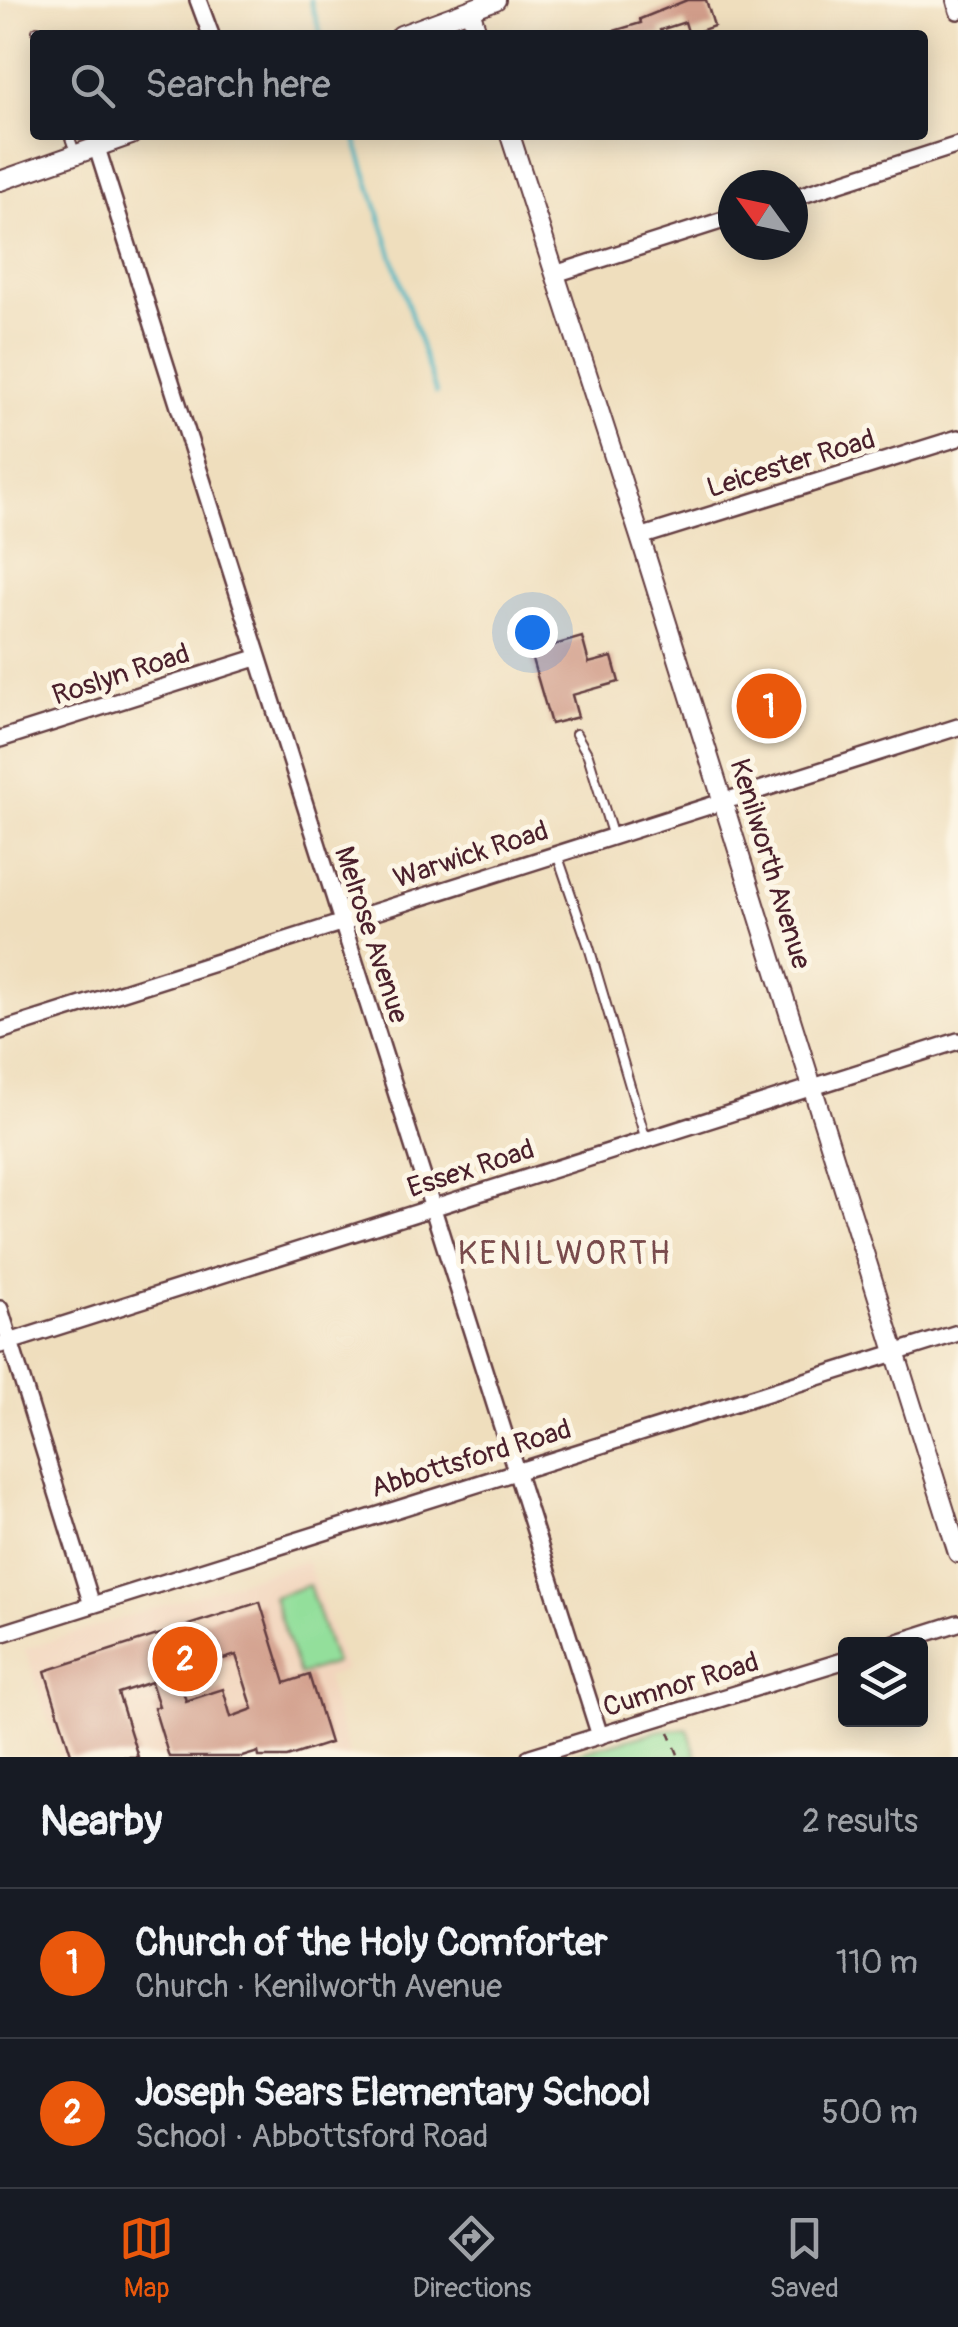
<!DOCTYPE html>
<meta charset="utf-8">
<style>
body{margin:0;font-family:Pangolin,sans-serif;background:#242831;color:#f1f3f6}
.controls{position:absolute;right:30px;bottom:30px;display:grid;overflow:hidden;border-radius:10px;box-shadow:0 5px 25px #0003}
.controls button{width:90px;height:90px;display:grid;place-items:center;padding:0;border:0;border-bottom:2px solid #363941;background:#171b24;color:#f1f3f6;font:50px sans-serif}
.compass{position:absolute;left:718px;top:170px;width:90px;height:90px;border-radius:50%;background:#171b24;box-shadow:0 5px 25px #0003;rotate:303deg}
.you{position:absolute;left:532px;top:632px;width:35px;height:35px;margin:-25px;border:8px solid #fff;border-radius:50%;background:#1a73e8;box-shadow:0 0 0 15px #1a73e833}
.badge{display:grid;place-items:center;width:65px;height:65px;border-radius:50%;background:#ea580c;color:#fff;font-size:32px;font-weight:700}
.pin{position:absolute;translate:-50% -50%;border:5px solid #fff;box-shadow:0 2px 10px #0006}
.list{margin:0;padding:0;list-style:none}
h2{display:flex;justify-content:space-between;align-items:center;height:130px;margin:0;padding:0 40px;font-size:42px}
h2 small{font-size:32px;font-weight:400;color:#9ea1a6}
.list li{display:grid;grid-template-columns:65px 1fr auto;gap:30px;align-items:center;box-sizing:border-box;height:150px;padding:0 40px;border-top:2px solid #363941}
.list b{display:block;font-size:38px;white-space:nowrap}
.list p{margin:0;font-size:32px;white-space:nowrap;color:#9ea1a6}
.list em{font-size:32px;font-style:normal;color:#9ea1a6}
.icon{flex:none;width:55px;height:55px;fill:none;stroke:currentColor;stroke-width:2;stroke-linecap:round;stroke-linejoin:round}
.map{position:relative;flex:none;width:958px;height:1757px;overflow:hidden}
.search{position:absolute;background:#171b24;box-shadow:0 5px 25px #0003;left:30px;right:30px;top:30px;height:110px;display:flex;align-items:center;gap:25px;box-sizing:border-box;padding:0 35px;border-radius:10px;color:#9ea1a6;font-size:38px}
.sheet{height:430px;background:#171b24}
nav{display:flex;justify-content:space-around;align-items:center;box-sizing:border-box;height:140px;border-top:2px solid #363941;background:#171b24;font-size:28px;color:#9ea1a6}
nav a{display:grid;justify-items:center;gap:5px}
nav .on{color:#ea580c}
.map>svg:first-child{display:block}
.built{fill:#f2d5bd}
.green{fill:#93df9b;stroke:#6e7f63;stroke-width:2.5}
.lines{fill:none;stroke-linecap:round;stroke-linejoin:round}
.stream{stroke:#48b5c3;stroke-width:4}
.building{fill:#d19d8a;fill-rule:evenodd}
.service-casing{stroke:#633c41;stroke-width:12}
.minor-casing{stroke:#633c41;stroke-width:20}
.tertiary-casing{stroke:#633c41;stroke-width:22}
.path{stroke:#633c41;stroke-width:2.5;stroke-dasharray:8 8;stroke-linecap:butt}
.service{stroke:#fff;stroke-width:8}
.minor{stroke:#fff;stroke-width:15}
.tertiary{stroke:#fff;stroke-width:18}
.labels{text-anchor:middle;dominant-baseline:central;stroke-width:10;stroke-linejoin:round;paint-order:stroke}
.street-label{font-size:28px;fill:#4a1f2b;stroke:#fcf5e5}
.quarter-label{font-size:32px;letter-spacing:2.5px;fill:#794b4c;stroke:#fcf5e5}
</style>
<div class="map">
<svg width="958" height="1757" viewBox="0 0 958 1757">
<rect width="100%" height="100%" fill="#fcf5e5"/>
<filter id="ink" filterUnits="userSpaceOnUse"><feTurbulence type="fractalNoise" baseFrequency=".01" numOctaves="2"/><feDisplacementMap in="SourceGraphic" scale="20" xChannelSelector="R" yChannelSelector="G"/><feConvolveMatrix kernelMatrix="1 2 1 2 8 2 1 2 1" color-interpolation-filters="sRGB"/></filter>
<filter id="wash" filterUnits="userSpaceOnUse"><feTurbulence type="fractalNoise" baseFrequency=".0048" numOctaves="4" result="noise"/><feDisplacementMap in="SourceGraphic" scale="40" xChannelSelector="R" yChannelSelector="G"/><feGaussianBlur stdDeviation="2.25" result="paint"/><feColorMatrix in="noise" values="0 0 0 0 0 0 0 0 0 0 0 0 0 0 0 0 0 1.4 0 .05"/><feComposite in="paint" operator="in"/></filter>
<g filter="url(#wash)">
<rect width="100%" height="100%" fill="#efdebd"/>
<path class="built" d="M307,1560L345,1670L326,1677L349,1757H61L25,1649Z"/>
<path class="green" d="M309,1585L335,1663L299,1675L273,1597Z
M688,1729L697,1757H562L661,1730Z"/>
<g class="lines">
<path class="stream" d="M310,0L321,35
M354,135L436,393"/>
</g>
<g id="blocks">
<path class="building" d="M687,0H706L714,26L689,35L685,22L660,30L661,35H611L610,32L641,23L640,19Z
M582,637L589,663L612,657L619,682L572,695L578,717L551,724L530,652Z
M774,673L777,682L782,681L797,729L760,741L741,684Z
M260,1602L285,1683L309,1675L330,1743L287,1757H259L258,1752L242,1757H169L154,1708L159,1706L151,1682L118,1693L138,1757H72L45,1671ZM236,1655L253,1709L231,1717L223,1689L186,1701L177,1673Z"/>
</g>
</g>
<g filter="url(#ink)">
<use href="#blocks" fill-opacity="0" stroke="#633c41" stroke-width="2.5"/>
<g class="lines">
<defs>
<path id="service" d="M37,31L38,35
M69,135L76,155
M576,734L588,755L613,837
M557,854L589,947L646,1140"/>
<path id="minor" d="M198,0L211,35
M955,0L958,11
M97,148L600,1736
M793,198L958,145
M555,274L733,217
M640,537L958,438
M0,739L256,658
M0,1031L958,727
M0,1309L92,1605
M0,1345L958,1041
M0,1634L958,1333
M892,1644L958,1623
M530,1757L846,1660"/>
<path id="tertiary" d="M470,10L478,35
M401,35L496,0
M510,135L640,537L958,1553
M0,181L131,135"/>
</defs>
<use href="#service" class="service-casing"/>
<use href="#minor" class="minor-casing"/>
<use href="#tertiary" class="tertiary-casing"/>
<path class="path" d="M669,1732L679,1757"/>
<use href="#service" class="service"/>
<use href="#minor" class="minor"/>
<use href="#tertiary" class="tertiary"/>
</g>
</g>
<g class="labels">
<g class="street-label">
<text transform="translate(791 464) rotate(-17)">Leicester Road</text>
<text transform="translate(121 675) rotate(-18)">Roslyn Road</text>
<text transform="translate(471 855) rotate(-18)">Warwick Road</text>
<text transform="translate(770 864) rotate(73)">Kenilworth Avenue</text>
<text transform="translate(371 935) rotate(72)">Melrose Avenue</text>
<text transform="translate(471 1169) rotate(-18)">Essex Road</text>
<text transform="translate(471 1459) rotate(-17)">Abbottsford Road</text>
<text transform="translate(681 1685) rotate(-17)">Cumnor Road</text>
</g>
<g class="quarter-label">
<text x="565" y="1254">KENILWORTH</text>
</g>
</g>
</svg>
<div class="controls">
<button><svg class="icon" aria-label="layers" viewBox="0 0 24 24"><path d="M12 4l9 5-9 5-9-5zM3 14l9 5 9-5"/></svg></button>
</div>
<svg class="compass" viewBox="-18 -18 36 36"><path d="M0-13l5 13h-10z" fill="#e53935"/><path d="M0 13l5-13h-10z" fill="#9ea1a6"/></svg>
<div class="you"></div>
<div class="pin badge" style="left:769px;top:706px">1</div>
<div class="pin badge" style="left:185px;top:1659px">2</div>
<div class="search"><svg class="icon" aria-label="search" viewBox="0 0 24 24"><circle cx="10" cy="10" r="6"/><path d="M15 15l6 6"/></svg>Search here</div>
</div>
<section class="sheet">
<h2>Nearby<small>2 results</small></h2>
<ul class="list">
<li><span class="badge">1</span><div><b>Church of the Holy Comforter</b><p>Church · Kenilworth Avenue</p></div><em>110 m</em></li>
<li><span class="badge">2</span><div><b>Joseph Sears Elementary School</b><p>School · Abbottsford Road</p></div><em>500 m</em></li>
</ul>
</section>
<nav>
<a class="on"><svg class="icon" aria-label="map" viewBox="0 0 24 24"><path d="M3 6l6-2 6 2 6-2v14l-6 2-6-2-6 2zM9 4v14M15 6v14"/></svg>Map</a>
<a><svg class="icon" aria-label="directions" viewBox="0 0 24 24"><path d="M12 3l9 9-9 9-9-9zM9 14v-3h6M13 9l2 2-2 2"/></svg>Directions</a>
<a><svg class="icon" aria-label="saved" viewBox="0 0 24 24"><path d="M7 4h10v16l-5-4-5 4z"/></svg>Saved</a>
</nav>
